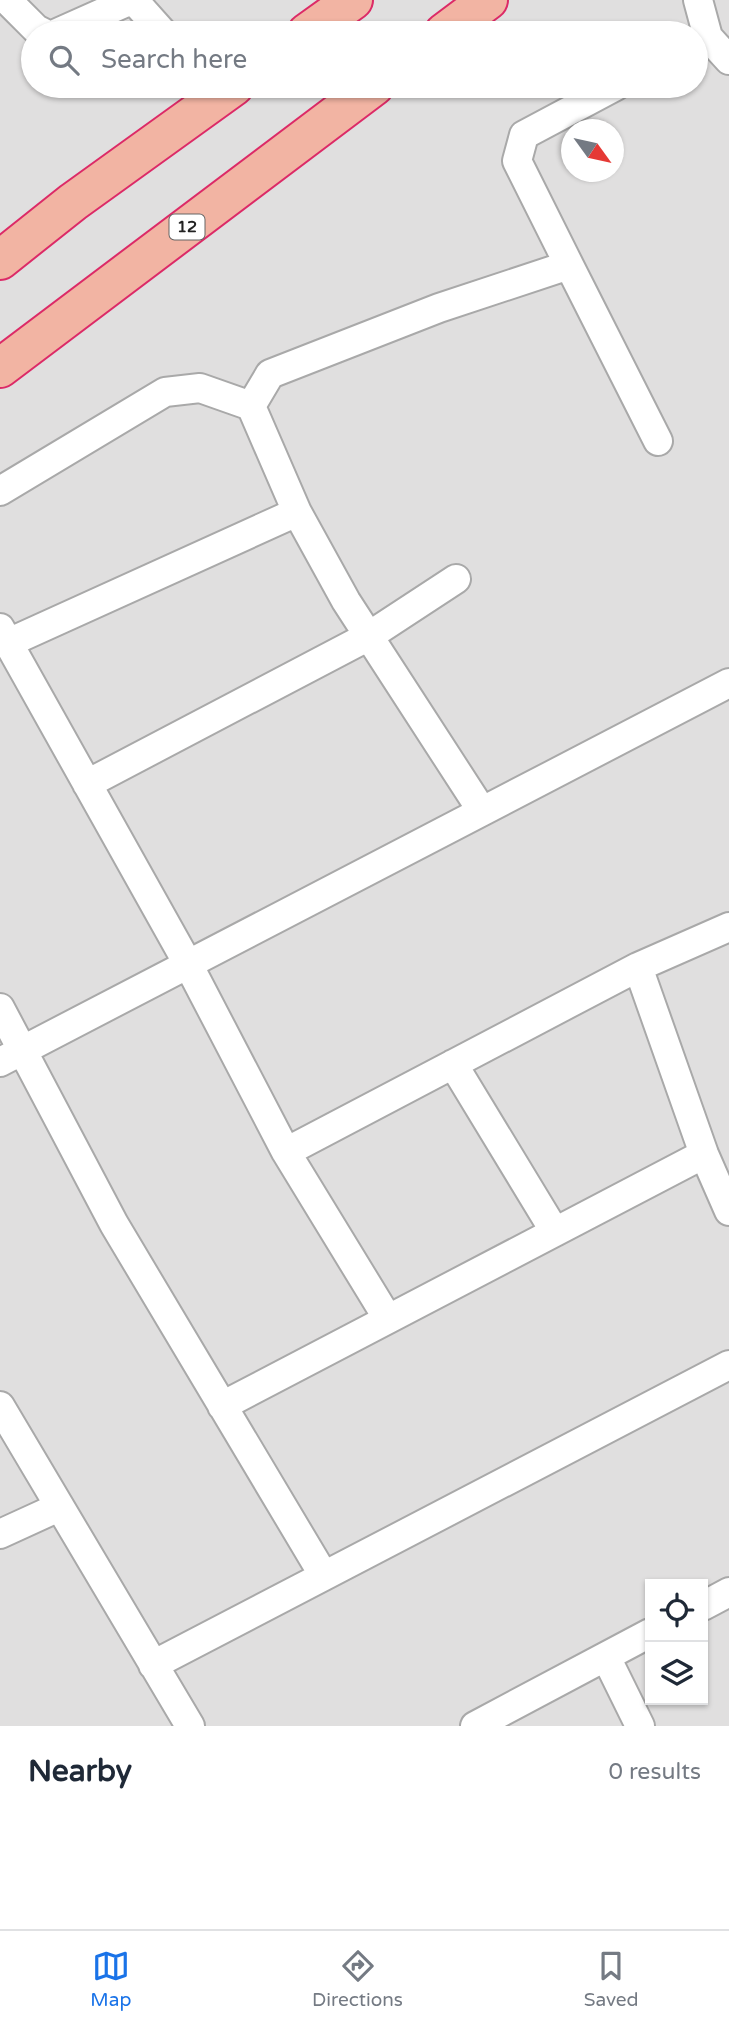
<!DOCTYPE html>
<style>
body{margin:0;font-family:"Varela Round",sans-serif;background:#f2f2f3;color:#1f2937}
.controls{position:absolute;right:21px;bottom:21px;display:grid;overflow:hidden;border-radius:0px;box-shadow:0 2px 5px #0004}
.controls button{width:63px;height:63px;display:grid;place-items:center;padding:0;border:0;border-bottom:2px solid #e0e1e3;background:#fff;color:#1f2937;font:35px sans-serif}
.compass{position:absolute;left:561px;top:119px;width:63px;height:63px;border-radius:50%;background:#fff;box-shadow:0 2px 5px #0004;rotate:123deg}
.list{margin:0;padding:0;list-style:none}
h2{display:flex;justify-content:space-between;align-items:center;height:91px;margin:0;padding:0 28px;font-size:30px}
h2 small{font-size:23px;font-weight:400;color:#747a83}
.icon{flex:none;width:38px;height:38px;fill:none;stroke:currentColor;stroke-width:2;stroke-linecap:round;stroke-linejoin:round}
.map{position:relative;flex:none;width:729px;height:1726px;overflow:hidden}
.search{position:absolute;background:#fff;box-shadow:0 2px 5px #0004;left:21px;right:21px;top:21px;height:77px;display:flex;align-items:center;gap:18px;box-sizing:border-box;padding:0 24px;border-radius:38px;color:#747a83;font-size:26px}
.sheet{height:203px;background:#fff}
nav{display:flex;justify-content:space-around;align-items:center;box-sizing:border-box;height:98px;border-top:2px solid #e0e1e3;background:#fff;font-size:19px;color:#747a83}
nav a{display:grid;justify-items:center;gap:4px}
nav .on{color:#1a73e8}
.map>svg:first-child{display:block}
.residential{fill:#e0dfdf;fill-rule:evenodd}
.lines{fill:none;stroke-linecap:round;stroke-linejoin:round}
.minor-casing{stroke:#a9a9a9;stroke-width:32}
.trunk-casing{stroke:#dc2a67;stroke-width:42}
.minor{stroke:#fff;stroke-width:28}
.trunk{stroke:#f2b4a3;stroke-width:38}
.labels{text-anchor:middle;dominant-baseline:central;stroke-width:6;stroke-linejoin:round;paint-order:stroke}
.shield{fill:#fff;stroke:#646464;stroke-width:2}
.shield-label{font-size:16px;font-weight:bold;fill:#222}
</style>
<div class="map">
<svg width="729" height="1726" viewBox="0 0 729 1726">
<rect width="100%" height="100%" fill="#f2efe9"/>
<path class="residential" d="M0,0H729V1726H0ZM33,33H696V86H33ZM572,130H614V172H572ZM650,1584H703V1700H650Z"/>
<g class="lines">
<defs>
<path id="minor" d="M7,0L36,29L44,33
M698,0L708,37
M57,33L129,1L138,5L163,33
M696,43L708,37L729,60
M569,265L658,441
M0,491L165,392L200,388L251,406
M0,628L188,964L286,1152L388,1319
M8,643L297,512
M87,784L369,636L456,579
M482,811L346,601L297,512L251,406L270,374L439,308L569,265L517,161L524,135L616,86
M729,927L638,967L704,1154L729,1211
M0,1008L114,1224L324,1576
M0,1062L729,683
M453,1064L555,1232
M286,1152L638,967
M0,1406L190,1726
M222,1406L704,1154
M0,1534L59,1507
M703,1606L729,1592
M606,1657L640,1726
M153,1665L729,1365
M475,1726L650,1633"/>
<path id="trunk" d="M307,33L353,0
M444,33L488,0
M0,260L73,202L234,86
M0,368L374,86"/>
</defs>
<use href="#minor" class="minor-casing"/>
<use href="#trunk" class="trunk-casing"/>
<use href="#minor" class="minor"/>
<use href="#trunk" class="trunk"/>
</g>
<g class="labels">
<rect class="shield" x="169.5" y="214.5" width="35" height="25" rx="5"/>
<g class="shield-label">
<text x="187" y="227">12</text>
</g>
</g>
</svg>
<div class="controls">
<button><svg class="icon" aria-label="locate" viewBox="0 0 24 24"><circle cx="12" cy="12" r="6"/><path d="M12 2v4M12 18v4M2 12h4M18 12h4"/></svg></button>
<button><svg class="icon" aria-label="layers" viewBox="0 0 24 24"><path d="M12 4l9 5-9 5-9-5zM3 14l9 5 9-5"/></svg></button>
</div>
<svg class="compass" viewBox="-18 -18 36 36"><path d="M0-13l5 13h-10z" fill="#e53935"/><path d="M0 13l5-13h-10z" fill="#747a83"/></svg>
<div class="search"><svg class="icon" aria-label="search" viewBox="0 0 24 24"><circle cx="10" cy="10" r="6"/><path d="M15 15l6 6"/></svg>Search here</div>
</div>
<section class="sheet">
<h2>Nearby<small>0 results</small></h2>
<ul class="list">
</ul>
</section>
<nav>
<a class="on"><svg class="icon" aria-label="map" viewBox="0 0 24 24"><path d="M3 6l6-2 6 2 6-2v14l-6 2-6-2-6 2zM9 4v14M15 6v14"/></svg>Map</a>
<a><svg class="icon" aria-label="directions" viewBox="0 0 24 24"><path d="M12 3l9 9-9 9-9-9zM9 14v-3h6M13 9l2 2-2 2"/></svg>Directions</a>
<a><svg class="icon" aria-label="saved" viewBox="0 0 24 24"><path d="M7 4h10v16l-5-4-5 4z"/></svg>Saved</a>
</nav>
